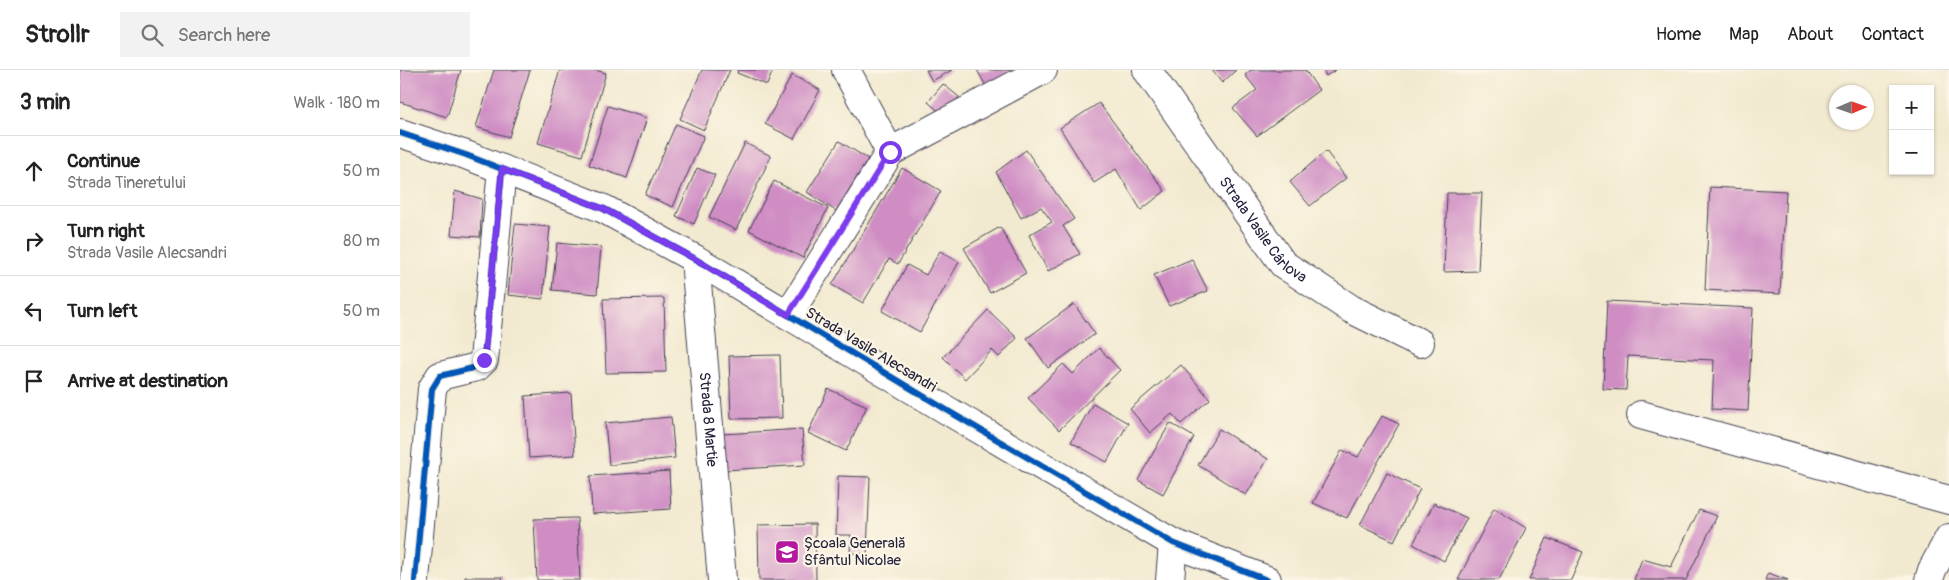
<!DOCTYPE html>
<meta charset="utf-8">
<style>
body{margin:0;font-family:Pangolin,sans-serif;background:#f2f2f2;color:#222}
.controls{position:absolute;right:15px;top:15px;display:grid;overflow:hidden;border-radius:0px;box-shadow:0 1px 4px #0004}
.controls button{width:45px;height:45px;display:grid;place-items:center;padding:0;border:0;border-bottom:1px solid #e0e0e0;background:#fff;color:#222;font:25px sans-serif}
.compass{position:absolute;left:1429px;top:15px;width:45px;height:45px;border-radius:50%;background:#fff;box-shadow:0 1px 4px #0004;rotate:88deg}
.stop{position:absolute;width:15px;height:15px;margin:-11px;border:4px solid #7c3aed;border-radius:50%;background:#fff}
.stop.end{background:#7c3aed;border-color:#fff;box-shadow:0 1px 5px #0008}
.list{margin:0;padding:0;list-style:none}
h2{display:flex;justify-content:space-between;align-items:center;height:65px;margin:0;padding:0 20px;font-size:21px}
h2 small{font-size:16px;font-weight:400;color:#767676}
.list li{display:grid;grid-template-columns:32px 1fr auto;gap:15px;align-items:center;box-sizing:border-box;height:70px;padding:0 20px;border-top:1px solid #e0e0e0}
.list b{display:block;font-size:19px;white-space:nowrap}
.list p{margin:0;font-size:16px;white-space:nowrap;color:#767676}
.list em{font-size:16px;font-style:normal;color:#767676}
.icon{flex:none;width:28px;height:28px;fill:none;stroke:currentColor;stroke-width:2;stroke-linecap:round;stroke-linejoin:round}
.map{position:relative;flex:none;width:1549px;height:510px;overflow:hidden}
header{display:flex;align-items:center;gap:30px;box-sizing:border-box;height:70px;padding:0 25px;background:#fff;border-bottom:1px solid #e0e0e0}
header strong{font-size:24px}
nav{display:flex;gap:28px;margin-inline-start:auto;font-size:18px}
.search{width:350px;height:45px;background:#f2f2f2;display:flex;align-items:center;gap:12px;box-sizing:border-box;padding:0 18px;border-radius:0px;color:#767676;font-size:19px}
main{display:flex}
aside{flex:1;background:#fff}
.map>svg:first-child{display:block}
.building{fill:#cf8dc4}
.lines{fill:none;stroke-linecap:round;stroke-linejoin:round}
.minor-casing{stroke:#414051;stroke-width:30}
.minor{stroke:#fff;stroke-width:28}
.cycleway-casing{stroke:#fcf5e5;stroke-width:9}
.cycleway{stroke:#0057b8;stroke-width:6}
.route{stroke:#7c3aed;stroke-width:6}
.labels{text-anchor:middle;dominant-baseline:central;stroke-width:4.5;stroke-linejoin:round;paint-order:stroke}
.street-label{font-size:15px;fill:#22223b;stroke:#fcf5e5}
.poi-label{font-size:15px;fill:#22223b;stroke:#fcf5e5;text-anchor:start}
</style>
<header>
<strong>Strollr</strong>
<div class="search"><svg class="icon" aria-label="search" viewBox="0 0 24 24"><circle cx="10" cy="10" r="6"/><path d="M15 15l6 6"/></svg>Search here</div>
<nav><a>Home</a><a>Map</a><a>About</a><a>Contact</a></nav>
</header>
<main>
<aside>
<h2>3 min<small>Walk · 180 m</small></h2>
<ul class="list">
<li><svg class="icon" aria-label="ahead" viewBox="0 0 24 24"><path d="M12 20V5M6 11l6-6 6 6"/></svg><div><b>Continue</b><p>Strada Tineretului</p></div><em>50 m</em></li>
<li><svg class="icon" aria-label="right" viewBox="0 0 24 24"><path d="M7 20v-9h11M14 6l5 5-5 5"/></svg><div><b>Turn right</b><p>Strada Vasile Alecsandri</p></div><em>80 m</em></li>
<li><svg class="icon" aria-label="left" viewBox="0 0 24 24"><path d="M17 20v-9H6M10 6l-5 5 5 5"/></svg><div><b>Turn left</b></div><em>50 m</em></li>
<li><svg class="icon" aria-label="arrive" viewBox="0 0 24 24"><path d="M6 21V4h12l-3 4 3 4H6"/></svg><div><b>Arrive at destination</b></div></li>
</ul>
</aside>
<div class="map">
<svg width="1549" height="510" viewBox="0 0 1549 510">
<rect width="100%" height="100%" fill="#fcf5e5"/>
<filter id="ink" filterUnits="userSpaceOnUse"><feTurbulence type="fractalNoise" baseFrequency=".02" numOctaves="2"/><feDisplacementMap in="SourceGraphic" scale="10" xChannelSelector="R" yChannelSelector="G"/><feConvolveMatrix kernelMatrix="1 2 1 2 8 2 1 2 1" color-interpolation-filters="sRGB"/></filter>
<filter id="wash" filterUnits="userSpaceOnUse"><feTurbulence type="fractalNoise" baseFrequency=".0096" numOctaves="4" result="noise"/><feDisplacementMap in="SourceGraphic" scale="20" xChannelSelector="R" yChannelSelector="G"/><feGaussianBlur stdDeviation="1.12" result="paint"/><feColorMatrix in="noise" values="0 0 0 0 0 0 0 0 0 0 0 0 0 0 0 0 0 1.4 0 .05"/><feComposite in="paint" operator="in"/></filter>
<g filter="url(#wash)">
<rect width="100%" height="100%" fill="#f2ead0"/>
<g id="blocks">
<path class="building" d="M0,0H61L47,47L0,32Z
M94,0H130L109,67L76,57Z
M160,0H195L206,3L182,86L138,73Z
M302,0H330L304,60L280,49Z
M338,0H373L367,15L337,3Z
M526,0H552L532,11Z
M577,0H615L587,18Z
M812,0H836L822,13Z
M851,0H905L919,20L857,66L833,38L857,20L845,5Z
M923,0H936L926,6Z
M392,5L420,20L394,69L365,54Z
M543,14L559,27L543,45L528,32Z
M699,33L765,121L741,140L716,99L694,113L660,58Z
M208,36L247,48L227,108L189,95Z
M276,54L304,66L273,137L245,125Z
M439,71L468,89L436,141L407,122Z
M345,73L371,86L336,160L309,147Z
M626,80L674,149L663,156L680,184L648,201L629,165L652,152L641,137L621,148L596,102Z
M926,81L946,108L910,136L890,112Z
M297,98L315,105L294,154L276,146Z
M502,98L541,121L498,194L489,189L463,233L432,215Z
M374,111L428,138L403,188L349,160Z
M1310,117L1386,121L1380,224L1305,220Z
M55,121L82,129L80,167L51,165Z
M1047,123H1082L1078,201L1044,202Z
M115,154L150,157L143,229L108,225Z
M600,157L626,203L590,223L564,178Z
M157,173L201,177L197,224L152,220Z
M540,181L559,192L520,262L482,241L507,195L526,205Z
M792,189L808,221L769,236L754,205Z
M264,228L266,302L206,303L203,229Z
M1207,231L1353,238L1348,341L1312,339L1314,290L1228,286L1226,320L1203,319Z
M674,234L695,264L648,298L627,268Z
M588,240L617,268L599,287L592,280L565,309L543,287Z
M699,278L720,300L659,360L628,328L663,294L673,304Z
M380,285L382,348L331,349L329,286Z
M781,295L810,329L781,354L772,344L750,363L730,339Z
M428,319L467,336L446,381L408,363Z
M171,323L175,385L129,388L125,326Z
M693,333L728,353L707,392L671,372Z
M982,346L999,354L947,448L913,433L942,380L958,387Z
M271,347L275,388L209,395L205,353Z
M770,353L794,367L763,424L738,410Z
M402,359L405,395L325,400L323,364Z
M819,359L868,389L846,425L798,395Z
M269,401L271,439L192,444L190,406Z
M987,403L1020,419L994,471L960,455Z
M438,406L470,407L467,484L450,483L451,465H436Z
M1034,433L1067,448L1044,491L1013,474Z
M1094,438L1126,458L1099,510H1058Z
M1299,440L1317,446L1286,510H1234L1242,489L1271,497Z
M177,448L180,510H137L134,449Z
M415,454L416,510H359L358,455Z
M1147,468L1183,482L1171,510H1129Z
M1368,503L1388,510H1365Z
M65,507H103L102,510H65Z"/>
</g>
</g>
<g filter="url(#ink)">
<use href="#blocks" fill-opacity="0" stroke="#414051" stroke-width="1"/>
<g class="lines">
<defs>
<g id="minor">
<path d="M446,0L490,82"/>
<path id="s1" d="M747,0L883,194L951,239L1020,273"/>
<path d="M0,63L66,85L204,139L295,189L555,345L773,473L867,510"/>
<path id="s2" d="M295,189L322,510"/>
<path d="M388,245L490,82L643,0"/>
<path d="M1241,345L1549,430"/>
<path d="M15,510L32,319L40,306L77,297L84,290L102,99"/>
<path d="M770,510L773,473"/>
<path d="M1529,510L1532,500L1549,468"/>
</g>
</defs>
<use href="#minor" class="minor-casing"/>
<use href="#minor" class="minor"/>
<defs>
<path id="cycleway" d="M0,63L66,85L204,139L295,189L555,345L773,473L867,510
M15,510L32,319L40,306L77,297L84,290L102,99"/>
</defs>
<use href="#cycleway" class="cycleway-casing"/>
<use href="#cycleway" class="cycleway"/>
</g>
</g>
<g class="lines" filter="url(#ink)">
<path class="route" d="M84,290L102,99L204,139L295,189L388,245L490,82"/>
</g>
<defs>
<symbol id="school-square" viewBox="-11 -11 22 22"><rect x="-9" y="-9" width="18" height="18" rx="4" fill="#b5179e" stroke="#fcf5e5"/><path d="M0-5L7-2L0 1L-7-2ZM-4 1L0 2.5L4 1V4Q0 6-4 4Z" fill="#fff"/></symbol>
</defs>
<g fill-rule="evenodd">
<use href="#school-square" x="373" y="468" width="28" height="28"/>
</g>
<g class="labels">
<g class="street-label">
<text stroke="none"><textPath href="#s1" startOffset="198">Strada Vasile Cârlova</textPath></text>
<text transform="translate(471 280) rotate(31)">Strada Vasile Alecsandri</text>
<text stroke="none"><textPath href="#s2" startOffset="161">Strada 8 Martie</textPath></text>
</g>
<g class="poi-label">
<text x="404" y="473">Școala Generală<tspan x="404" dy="17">Sfântul Nicolae</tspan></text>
</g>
</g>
</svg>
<div class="controls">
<button>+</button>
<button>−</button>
</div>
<svg class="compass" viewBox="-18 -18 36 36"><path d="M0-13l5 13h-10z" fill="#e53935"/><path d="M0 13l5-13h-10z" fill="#767676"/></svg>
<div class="stop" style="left:490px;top:82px"></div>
<div class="stop end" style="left:84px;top:290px"></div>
</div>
</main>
